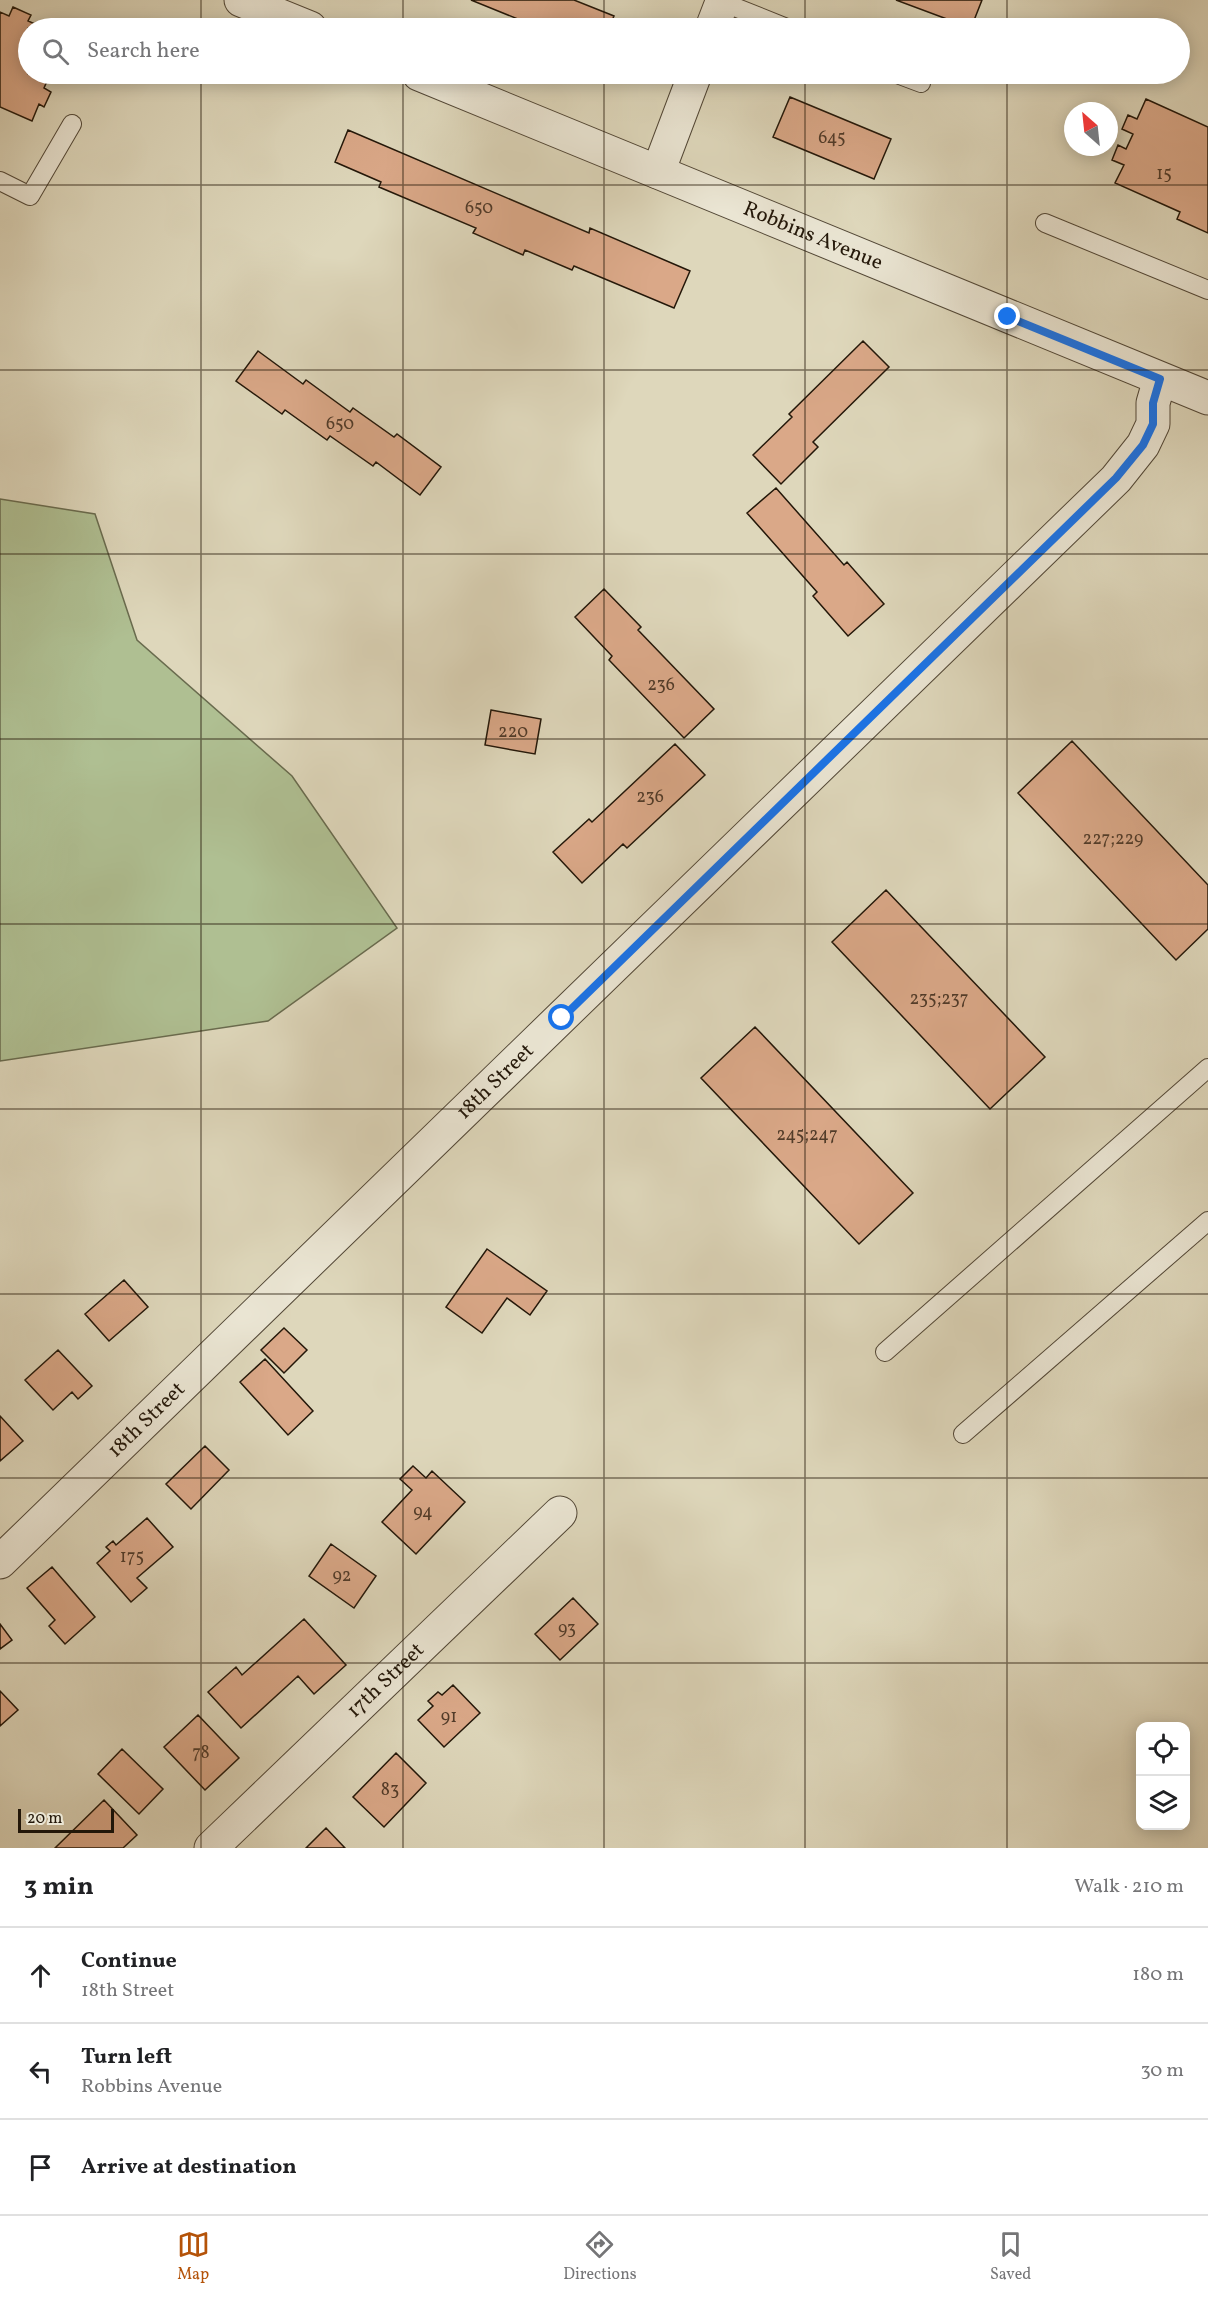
<!DOCTYPE html>
<meta charset="utf-8">
<style>
body{margin:0;font-family:Vollkorn,serif;background:#f6f6f6;color:#202124}
.controls{position:absolute;right:18px;bottom:18px;display:grid;overflow:hidden;border-radius:12px;box-shadow:0 3px 15px #0003}
.controls button{width:54px;height:54px;display:grid;place-items:center;padding:0;border:0;border-bottom:2px solid #e0e0e0;background:#fff;color:#202124;font:30px sans-serif}
.compass{position:absolute;left:1064px;top:102px;width:54px;height:54px;border-radius:50%;background:#fff;box-shadow:0 3px 15px #0003;rotate:333deg}
.scale{position:absolute;left:18px;bottom:15px;width:96px;box-sizing:border-box;padding-left:6px;border:3px solid #231709;border-top:0;font-size:16px;line-height:21px;white-space:nowrap;color:#231709;-webkit-text-stroke:4px #eae5d3;paint-order:stroke}
.stop{position:absolute;width:18px;height:18px;margin:-14px;border:4px solid #1a73e8;border-radius:50%;background:#fff}
.stop.end{background:#1a73e8;border-color:#fff;box-shadow:0 2px 6px #0008}
.list{margin:0;padding:0;list-style:none}
h2{display:flex;justify-content:space-between;align-items:center;height:78px;margin:0;padding:0 24px;font-size:26px}
h2 small{font-size:20px;font-weight:400;color:#757577}
.list li{display:grid;grid-template-columns:39px 1fr auto;gap:18px;align-items:center;box-sizing:border-box;height:96px;padding:0 24px;border-top:2px solid #e0e0e0}
.list b{display:block;font-size:22px;white-space:nowrap}
.list p{margin:0;font-size:20px;white-space:nowrap;color:#757577}
.list em{font-size:20px;font-style:normal;color:#757577}
.icon{flex:none;width:33px;height:33px;fill:none;stroke:currentColor;stroke-width:2;stroke-linecap:round;stroke-linejoin:round}
.map{position:relative;flex:none;width:1208px;height:1848px;overflow:hidden}
.search{position:absolute;background:#fff;box-shadow:0 3px 15px #0003;left:18px;right:18px;top:18px;height:66px;display:flex;align-items:center;gap:15px;box-sizing:border-box;padding:0 21px;border-radius:33px;color:#757577;font-size:22px}
.sheet{height:366px;background:#fff}
nav{display:flex;justify-content:space-around;align-items:center;box-sizing:border-box;height:84px;border-top:2px solid #e0e0e0;background:#fff;font-size:16px;color:#757577}
nav a{display:grid;justify-items:center;gap:3px}
nav .on{color:#b45309}
.map>svg:first-child{display:block}
.green{fill:#afbf92;stroke:#696b4e;stroke-width:1.5}
.building{fill:#daa888;stroke:#231709;stroke-width:1.5}
.lines{fill:none;stroke-linecap:round;stroke-linejoin:round}
.lane-casing{stroke:#524736;stroke-width:20}
.street-casing{stroke:#524736;stroke-width:35}
.lane{stroke:#eae5d3;stroke-width:18}
.street{stroke:#eae5d3;stroke-width:33}
.route{stroke:#1a73e8;stroke-width:8}
.grid{fill:none;stroke:#231709;stroke-width:1.5;stroke-opacity:0.55}
.labels{text-anchor:middle;dominant-baseline:central;stroke-width:6;stroke-linejoin:round;paint-order:stroke}
.number-label{font-size:18px;fill:#513b29}
.street-label{font-size:21px;fill:#231709;stroke:#eae5d3}
</style>
<div class="map">
<svg width="1208" height="1848" viewBox="0 0 1208 1848">
<rect width="100%" height="100%" fill="#ded7bb"/>
<filter id="stains"><feTurbulence type="fractalNoise" baseFrequency=".00333" numOctaves="4"/><feColorMatrix values="0 0 0 0 .2 0 0 0 0 .09 0 0 0 0 .02 0 0 0 .5 -.17"/></filter>
<radialGradient id="worn" r=".72"><stop offset=".6" stop-color="#630" stop-opacity="0"/><stop offset="1" stop-color="#630" stop-opacity=".3"/></radialGradient>
<path class="green" d="M0,499L95,514L137,640L292,776L397,928L268,1021L0,1061Z"/>
<path class="building" d="M471,0H574L614,16L609,28H540Z
M896,0H982L971,28Z
M13,7L31,15L28,21L44,28H28V74H58L55,82L48,79L44,88L51,92L44,107L39,104L32,121L0,107V12L9,16Z
M790,97L891,139L874,179L773,137Z
M1146,99L1208,127V233L1177,219L1180,212L1115,183L1124,165L1112,160L1118,145L1126,149L1133,134L1122,129L1128,115L1137,119Z
M348,130L589,233L590,228L690,271L674,308L574,266L572,270L525,250L523,255L473,233L476,228L379,187L381,182L335,162Z
M863,341L889,367L813,442L818,447L781,484L753,455L792,417L789,414Z
M258,351L303,384L306,380L350,412L353,408L394,437L397,434L441,467L420,495L376,462L373,466L330,436L327,440L285,410L282,414L236,381Z
M776,488L844,565L847,562L884,604L848,636L813,596L817,592L747,513Z
M604,589L641,627L638,630L714,709L684,738L609,660L612,656L575,617Z
M491,710L541,719L535,754L485,745Z
M1072,741L1208,885V929L1176,960L1018,793Z
M675,744L705,775L627,848L623,844L582,883L553,852L589,819L592,822Z
M886,890L1045,1057L990,1109L832,942Z
M755,1027L913,1193L859,1244L701,1078Z
M487,1249L547,1291L530,1315L507,1298L482,1333L446,1307Z
M124,1280L148,1307L109,1341L85,1314Z
M284,1328L307,1350L284,1373L261,1350Z
M58,1350L92,1386L78,1399L72,1392L53,1410L25,1380Z
M265,1359L313,1411L288,1435L240,1382Z
M0,1416L23,1441L0,1461Z
M205,1446L229,1470L191,1509L166,1484Z
M413,1466L426,1478L432,1471L465,1502L416,1554L382,1522L412,1490L400,1479Z
M147,1518L173,1547L137,1578L147,1588L131,1602L97,1563L110,1551L106,1547L113,1541L116,1545Z
M331,1544L376,1576L354,1608L309,1576Z
M52,1567L95,1617L65,1644L49,1626L55,1620L27,1588Z
M573,1598L598,1624L560,1660L535,1634Z
M304,1619L346,1665L314,1694L298,1676L241,1728L208,1692L236,1667L242,1675Z
M0,1624L12,1640L0,1649Z
M453,1685L480,1713L444,1747L418,1720L433,1706L428,1701L438,1692L442,1695Z
M0,1691L18,1710L0,1726Z
M198,1715L239,1758L205,1790L164,1747Z
M122,1749L163,1789L139,1814L98,1774Z
M396,1753L426,1783L384,1827L353,1797Z
M104,1800L137,1835L123,1848H55Z
M326,1828L345,1848H306Z"/>
<g class="lines">
<defs>
<path id="lane" d="M721,0L722,2L787,28
M897,74L921,83
M0,181L30,196L72,124
M1045,223L1208,290
M885,1352L1208,1068
M963,1434L1208,1221"/>
<g id="street">
<path d="M241,0L310,28"/>
<path d="M712,28L722,2"/>
<path id="s1" d="M419,74L1208,398"/>
<path d="M658,172L695,74"/>
<path id="s2" d="M0,1562L1116,479L1143,445L1153,424V403L1160,379"/>
<path id="s3" d="M211,1848L560,1513"/>
</g>
</defs>
<use href="#lane" class="lane-casing"/>
<use href="#street" class="street-casing"/>
<use href="#lane" class="lane"/>
<use href="#street" class="street"/>
</g>
<g class="lines">
<path class="route" d="M562,1018L1116,478L1143,445L1153,424V403L1160,379L1008,317"/>
</g>
<path class="grid" d="M201,0V28M403,0V28M604,0V28M805,0V28M1007,0V28M201,74V1848M403,74V1848M604,74V1848M805,74V1848M1007,74V1848M0,185H1208M0,370H1208M0,554H1208M0,739H1208M0,924H1208M0,1109H1208M0,1294H1208M0,1478H1208M0,1663H1208"/>
<g class="labels">
<g class="number-label">
<text x="832" y="138">645</text>
<text x="1164" y="174">15</text>
<text x="479" y="208">650</text>
<text x="340" y="424">650</text>
<text x="661" y="685">236</text>
<text x="513" y="732">220</text>
<text x="650" y="797">236</text>
<text x="1113" y="839">227;229</text>
<text x="939" y="999">235;237</text>
<text x="807" y="1135">245;247</text>
<text x="423" y="1512">94</text>
<text x="132" y="1557">175</text>
<text x="342" y="1576">92</text>
<text x="567" y="1629">93</text>
<text x="449" y="1717">91</text>
<text x="201" y="1753">78</text>
<text x="390" y="1790">83</text>
</g>
<g class="street-label">
<text stroke="none"><textPath href="#s1" startOffset="426">Robbins Avenue</textPath></text>
<text stroke="none"><textPath href="#s2" startOffset="690">18th Street</textPath></text>
<text stroke="none"><textPath href="#s2" startOffset="204">18th Street</textPath></text>
<text stroke="none"><textPath href="#s3" startOffset="242">17th Street</textPath></text>
</g>
</g>
<rect width="100%" height="100%" filter="url(#stains)"/>
<rect width="100%" height="100%" fill="url(#worn)"/>
</svg>
<div class="controls">
<button><svg class="icon" aria-label="locate" viewBox="0 0 24 24"><circle cx="12" cy="12" r="6"/><path d="M12 2v4M12 18v4M2 12h4M18 12h4"/></svg></button>
<button><svg class="icon" aria-label="layers" viewBox="0 0 24 24"><path d="M12 4l9 5-9 5-9-5zM3 14l9 5 9-5"/></svg></button>
</div>
<svg class="compass" viewBox="-18 -18 36 36"><path d="M0-13l5 13h-10z" fill="#e53935"/><path d="M0 13l5-13h-10z" fill="#757577"/></svg>
<div class="scale">20 m</div>
<div class="stop" style="left:562px;top:1018px"></div>
<div class="stop end" style="left:1008px;top:317px"></div>
<div class="search"><svg class="icon" aria-label="search" viewBox="0 0 24 24"><circle cx="10" cy="10" r="6"/><path d="M15 15l6 6"/></svg>Search here</div>
</div>
<section class="sheet">
<h2>3 min<small>Walk · 210 m</small></h2>
<ul class="list">
<li><svg class="icon" aria-label="ahead" viewBox="0 0 24 24"><path d="M12 20V5M6 11l6-6 6 6"/></svg><div><b>Continue</b><p>18th Street</p></div><em>180 m</em></li>
<li><svg class="icon" aria-label="left" viewBox="0 0 24 24"><path d="M17 20v-9H6M10 6l-5 5 5 5"/></svg><div><b>Turn left</b><p>Robbins Avenue</p></div><em>30 m</em></li>
<li><svg class="icon" aria-label="arrive" viewBox="0 0 24 24"><path d="M6 21V4h12l-3 4 3 4H6"/></svg><div><b>Arrive at destination</b></div></li>
</ul>
</section>
<nav>
<a class="on"><svg class="icon" aria-label="map" viewBox="0 0 24 24"><path d="M3 6l6-2 6 2 6-2v14l-6 2-6-2-6 2zM9 4v14M15 6v14"/></svg>Map</a>
<a><svg class="icon" aria-label="directions" viewBox="0 0 24 24"><path d="M12 3l9 9-9 9-9-9zM9 14v-3h6M13 9l2 2-2 2"/></svg>Directions</a>
<a><svg class="icon" aria-label="saved" viewBox="0 0 24 24"><path d="M7 4h10v16l-5-4-5 4z"/></svg>Saved</a>
</nav>
